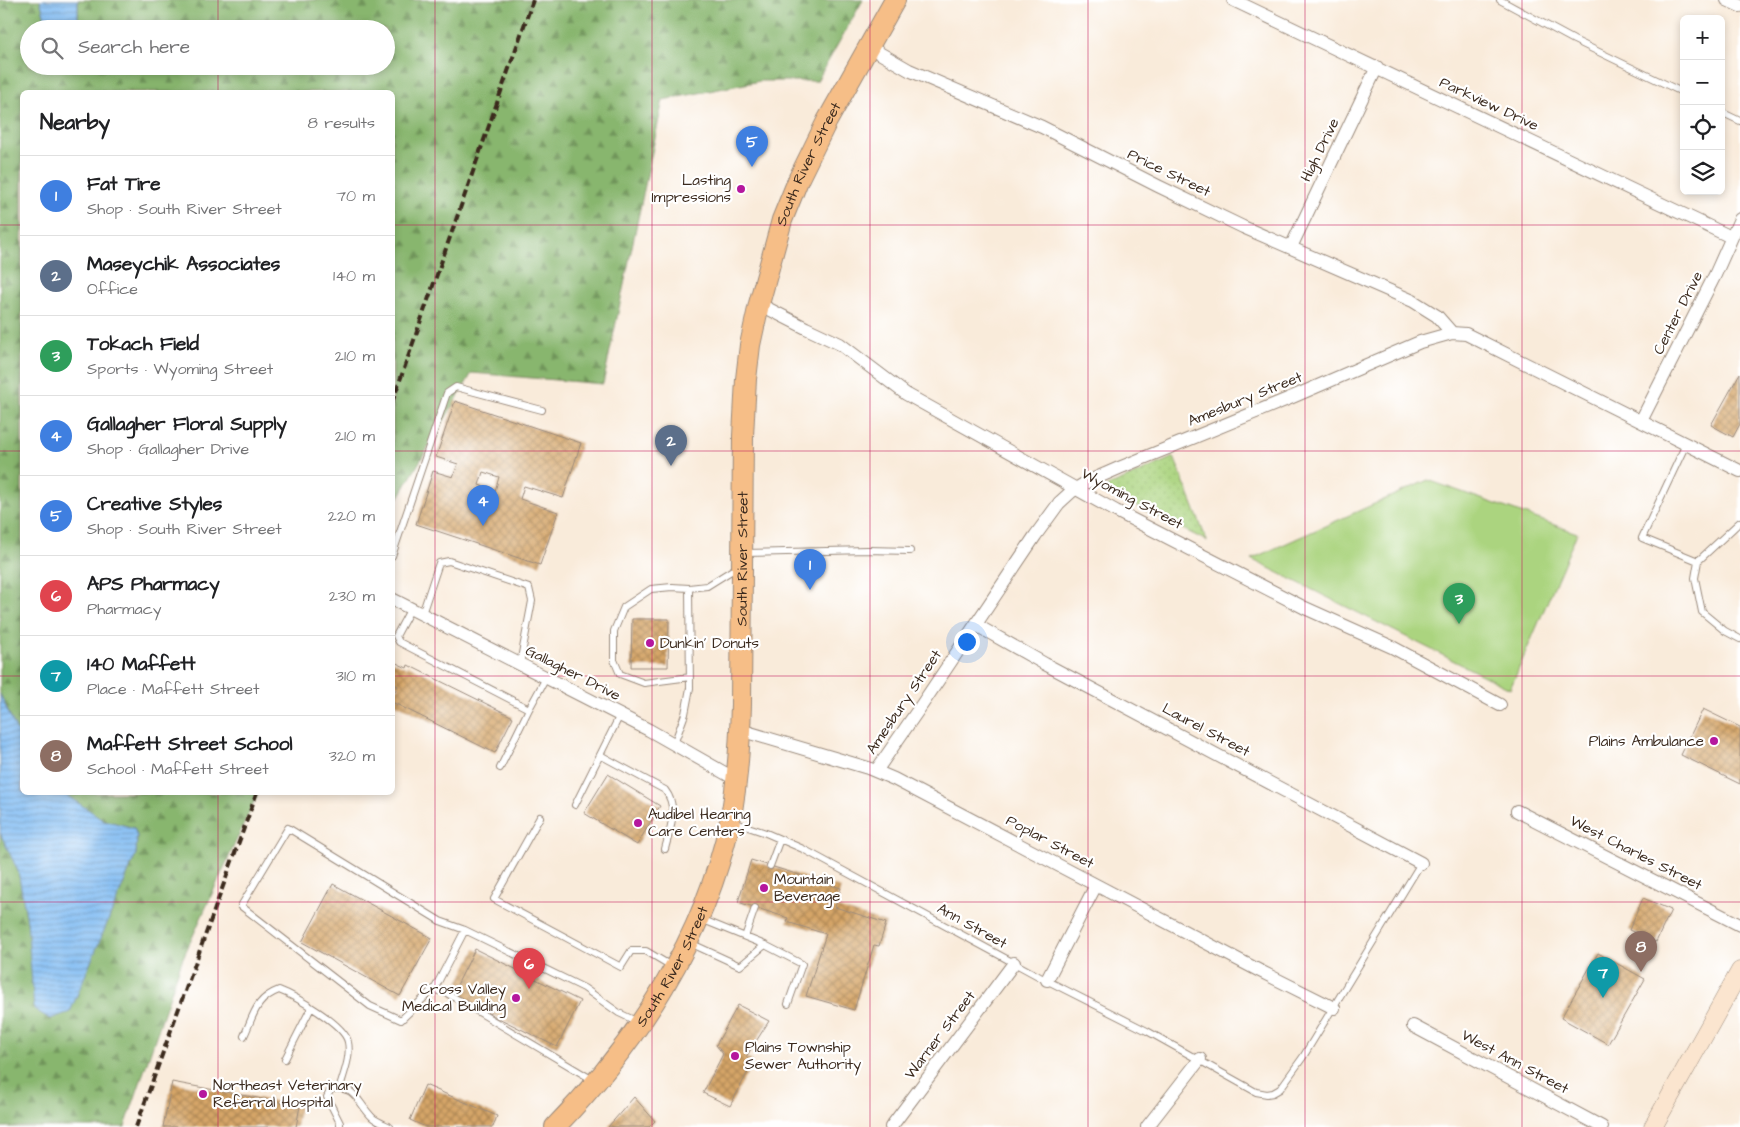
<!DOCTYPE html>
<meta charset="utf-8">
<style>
body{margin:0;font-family:"Architects Daughter",sans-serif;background:#f2f2f2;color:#202124}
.controls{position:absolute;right:15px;top:15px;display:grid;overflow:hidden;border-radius:8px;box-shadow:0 2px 8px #0003}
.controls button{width:45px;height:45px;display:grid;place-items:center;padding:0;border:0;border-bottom:1px solid #e0e0e0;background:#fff;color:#202124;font:25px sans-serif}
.you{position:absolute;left:966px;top:641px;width:18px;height:18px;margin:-12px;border:4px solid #fff;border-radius:50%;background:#1a73e8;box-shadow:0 0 0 8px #1a73e833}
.badge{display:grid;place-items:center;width:32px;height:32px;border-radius:50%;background:#0f766e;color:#fff;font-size:16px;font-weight:700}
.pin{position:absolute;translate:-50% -41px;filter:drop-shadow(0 1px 2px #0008)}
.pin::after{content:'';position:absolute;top:26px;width:18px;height:15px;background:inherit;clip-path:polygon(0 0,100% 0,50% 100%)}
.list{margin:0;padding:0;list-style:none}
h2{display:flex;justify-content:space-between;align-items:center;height:65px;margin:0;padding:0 20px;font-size:21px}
h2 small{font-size:16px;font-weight:400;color:#757577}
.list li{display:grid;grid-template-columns:32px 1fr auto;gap:15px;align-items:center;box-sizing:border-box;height:80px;padding:0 20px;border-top:1px solid #e0e0e0}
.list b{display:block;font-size:19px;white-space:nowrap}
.list p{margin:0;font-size:16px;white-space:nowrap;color:#757577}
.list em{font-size:16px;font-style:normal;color:#757577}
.icon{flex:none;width:28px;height:28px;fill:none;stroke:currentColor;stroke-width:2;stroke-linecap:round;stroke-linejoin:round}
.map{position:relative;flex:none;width:1740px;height:1127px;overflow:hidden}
.search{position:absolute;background:#fff;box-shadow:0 2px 8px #0003;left:20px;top:20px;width:375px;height:55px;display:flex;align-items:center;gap:12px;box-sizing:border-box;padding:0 18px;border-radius:28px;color:#757577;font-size:19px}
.panel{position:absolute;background:#fff;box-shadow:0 2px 8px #0003;left:20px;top:90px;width:375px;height:705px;border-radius:8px}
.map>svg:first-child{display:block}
.forest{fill:url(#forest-firs);stroke:#627046}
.park{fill:url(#park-dots);stroke:#737f4e}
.pitch{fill:#abd47f;stroke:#737f4e}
.water{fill:url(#water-rules);stroke:#5e7388}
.building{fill:url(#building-cross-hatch);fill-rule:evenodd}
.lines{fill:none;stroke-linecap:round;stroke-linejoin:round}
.service-casing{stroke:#9a8a7c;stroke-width:8}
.minor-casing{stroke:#9a8a7c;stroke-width:14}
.secondary-casing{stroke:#9a8a7c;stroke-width:19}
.primary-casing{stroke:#9a8a7c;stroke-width:22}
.service{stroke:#fff;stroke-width:6}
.minor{stroke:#fff;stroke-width:12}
.secondary{stroke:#fbe5cf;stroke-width:18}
.primary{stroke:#f6be87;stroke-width:20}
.rail{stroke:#3b2a1e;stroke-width:4;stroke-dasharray:8 4;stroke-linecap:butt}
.grid{fill:none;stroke:#c2185b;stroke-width:1;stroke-opacity:0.55}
.poi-dot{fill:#b5179e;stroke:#fff;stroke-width:2}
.labels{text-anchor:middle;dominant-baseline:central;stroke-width:4.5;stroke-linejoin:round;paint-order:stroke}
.street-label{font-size:15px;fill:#3b2a1e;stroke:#fff}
.poi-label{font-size:15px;fill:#3b2a1e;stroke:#fff;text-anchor:start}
</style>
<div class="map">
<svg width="1740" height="1127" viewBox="0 0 1740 1127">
<defs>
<pattern id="forest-firs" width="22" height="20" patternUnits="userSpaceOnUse" patternTransform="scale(1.25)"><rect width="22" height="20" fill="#88b66e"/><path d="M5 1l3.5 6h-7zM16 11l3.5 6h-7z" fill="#70945a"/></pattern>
<pattern id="park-dots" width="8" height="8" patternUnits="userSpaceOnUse" patternTransform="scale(1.25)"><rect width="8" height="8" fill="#abd47f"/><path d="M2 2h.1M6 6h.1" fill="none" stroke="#94b66d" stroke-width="1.8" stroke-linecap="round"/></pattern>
<pattern id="water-rules" width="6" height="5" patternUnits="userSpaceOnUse" patternTransform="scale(1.25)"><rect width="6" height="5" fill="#81bcf3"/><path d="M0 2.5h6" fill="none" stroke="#6b99c4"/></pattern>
<pattern id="building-cross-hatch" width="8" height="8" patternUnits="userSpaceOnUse" patternTransform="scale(1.25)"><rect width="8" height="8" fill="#d5a568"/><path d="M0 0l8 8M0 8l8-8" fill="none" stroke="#ae8755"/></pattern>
</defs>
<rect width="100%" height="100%" fill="#fff"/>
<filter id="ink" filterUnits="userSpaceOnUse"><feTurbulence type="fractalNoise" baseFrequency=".02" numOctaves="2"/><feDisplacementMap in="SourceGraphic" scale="10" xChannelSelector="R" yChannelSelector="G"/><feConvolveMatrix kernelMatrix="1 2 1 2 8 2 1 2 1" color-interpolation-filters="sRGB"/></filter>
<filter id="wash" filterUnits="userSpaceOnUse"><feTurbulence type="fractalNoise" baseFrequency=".0096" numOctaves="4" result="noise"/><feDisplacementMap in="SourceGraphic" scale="20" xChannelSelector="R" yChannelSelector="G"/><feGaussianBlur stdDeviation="1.12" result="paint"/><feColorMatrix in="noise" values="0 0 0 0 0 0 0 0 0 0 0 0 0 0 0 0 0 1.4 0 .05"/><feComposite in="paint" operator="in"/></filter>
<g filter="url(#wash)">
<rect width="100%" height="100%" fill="#f9ebda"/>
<path class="forest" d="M0,0H40L48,29H29V66H386V29H78V0H863L817,81H760L663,100L603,384L472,373L393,507L392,92H22V742L0,694Z
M63,793H258L182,960L125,1127H0V833L18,870L27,921L70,1011L136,854L137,836L134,828L104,820Z"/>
<path class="park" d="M1174,457L1207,541L1102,489Z"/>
<path class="pitch" d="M1428,480L1577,533L1510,689L1251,559Z"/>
<path class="water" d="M40,0H78V29H48Z
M0,694L22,742V792L63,793L104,820L134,828L137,836L136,854L70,1012L50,1019L34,1009L27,921L18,871L0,833Z"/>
<g id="blocks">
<path class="building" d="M1740,373V424L1733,437L1711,425Z
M455,401L581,443L563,498L524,486L520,499L558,512L540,565L416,524L433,471L453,477L458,464L436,457ZM483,472L499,477L495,491L479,485Z
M632,619H669L668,667H631Z
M392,661L407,668L408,665L513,717L495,753L392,702V696L398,686L392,683Z
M1703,709L1740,727V784L1681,755Z
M608,774L660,806L637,845L584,813Z
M751,860L841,888L835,907L886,923L879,946L874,945L854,1010L806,996L826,934L787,922L788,918L738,902Z
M333,884L432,938L400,996L302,942Z
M1643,898L1671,910L1656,942L1629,930Z
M475,949L580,1001L557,1047L452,995Z
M1598,953L1645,979L1608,1044L1561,1018Z
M738,1005L769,1021L746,1057L753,1062L730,1106L703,1093L723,1054L716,1045Z
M172,1082L300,1106L296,1127H163Z
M425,1085L497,1116L493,1127H426L410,1120Z
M634,1097L655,1121L649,1127H608Z"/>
</g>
</g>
<g filter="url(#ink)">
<use href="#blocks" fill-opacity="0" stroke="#9a8a7c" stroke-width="1"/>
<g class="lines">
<defs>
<path id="service" d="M1500,0L1574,40L1684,93
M1721,112L1740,121
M1686,444L1642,538L1698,561
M1740,522L1698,561L1695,578L1702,612L1725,631L1740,639
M745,553L867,550L910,551
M392,556L447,393L456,387L542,410
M689,588L672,587L651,589L624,607L614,631V660L620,674L644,683L690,677
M411,608L396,636L399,642L529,709L546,678
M422,614L439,563L449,561L529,588L532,601L520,664
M674,744L685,714L690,688L689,588L707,586L739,566
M600,755L665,790C679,808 670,829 665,849
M500,768L529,709
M575,805L620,715
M540,817L494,899L621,967L631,951H646L673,967
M733,822L766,833L803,849L1040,977L1147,1031L1256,1092L1267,1094L1273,1093L1280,1089L1303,1057L1421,863
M770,866L780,839
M745,937L755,908
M690,943L740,966L765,945L701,919
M765,945L802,964L788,1004
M434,990L465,930
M244,1036C254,1015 255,999 279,990C295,996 345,1025 348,1042C351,1056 344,1073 340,1087
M285,1059L311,1008
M593,1080L445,992L434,990L430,992L401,1020L370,1006L241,906L288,828L440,921L465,930L584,988L619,1013L638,1022
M340,1127V1123L327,1097L331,1089C356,1085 357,1102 372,1117C376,1121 384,1124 390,1127"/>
<path id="minor" d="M1233,0L1731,237
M1727,0L1740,6
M869,47L909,70L1042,127L1158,186L1243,227L1413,301L1437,316L1452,333
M1291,247L1377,67
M759,304L806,328L840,344L906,394L1116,511L1305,608L1392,647L1500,705
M1641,421L1715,275L1740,219
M392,599L649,730L737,780
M976,625L1045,664L1421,863
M740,730L868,768L894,779L1258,970L1334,1008
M876,771L923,703L1035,536L1059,503L1071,492L1087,482L1119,468L1290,398L1420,342L1452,333L1466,334L1740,471
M1517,811L1740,925
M1047,980L1096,885
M1413,1026L1602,1127
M891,1127L1014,963
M1147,1127L1200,1059"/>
<path id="secondary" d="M1653,1127L1740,971"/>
<g id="primary">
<path id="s1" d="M555,1127C637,1043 705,938 730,821C738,782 740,743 741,704L743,436L746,379L750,345L759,304L782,220L799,178L827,121L895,0"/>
</g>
</defs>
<use href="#service" class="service-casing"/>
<use href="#minor" class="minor-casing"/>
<use href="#secondary" class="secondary-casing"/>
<use href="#primary" class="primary-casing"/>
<use href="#service" class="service"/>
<use href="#minor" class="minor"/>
<use href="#secondary" class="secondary"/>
<use href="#primary" class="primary"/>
<path class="rail" d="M392,403L533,0
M136,1127L257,792"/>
</g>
</g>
<path class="grid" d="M218,0V29M435,0V1127M652,0V1127M870,0V1127M1088,0V1127M1305,0V1127M1522,0V1127M218,66V92M0,225H22M392,225H1740M0,451H22M392,451H1740M0,676H22M392,676H1740M218,792V1127M0,902H1740"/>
<g class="poi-dot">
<circle cx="741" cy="189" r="5"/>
<circle cx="650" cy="643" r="5"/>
<circle cx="1714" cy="741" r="5"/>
<circle cx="638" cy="823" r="5"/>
<circle cx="764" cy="888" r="5"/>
<circle cx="516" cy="998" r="5"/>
<circle cx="735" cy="1056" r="5"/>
<circle cx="203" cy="1094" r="5"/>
</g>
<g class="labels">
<g class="street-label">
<text transform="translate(1489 104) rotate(25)">Parkview Drive</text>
<text transform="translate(1320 150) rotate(-64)">High Drive</text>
<text stroke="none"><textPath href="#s1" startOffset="1025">South River Street</textPath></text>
<text transform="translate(1169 173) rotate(26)">Price Street</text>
<text transform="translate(1678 313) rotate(-63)">Center Drive</text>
<text transform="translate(1245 399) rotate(-22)">Amesbury Street</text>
<text transform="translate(1132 499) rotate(28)">Wyoming Street</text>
<text stroke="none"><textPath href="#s1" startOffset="620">South River Street</textPath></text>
<text transform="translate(573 673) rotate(27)">Gallagher Drive</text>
<text transform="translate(904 702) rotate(-56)">Amesbury Street</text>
<text transform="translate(1206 730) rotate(28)">Laurel Street</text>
<text transform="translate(1050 842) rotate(28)">Poplar Street</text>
<text transform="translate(1636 853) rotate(27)">West Charles Street</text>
<text transform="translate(972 926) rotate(29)">Ann Street</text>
<text stroke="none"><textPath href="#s1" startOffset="200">South River Street</textPath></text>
<text transform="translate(940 1035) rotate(-53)">Warner Street</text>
<text transform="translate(1515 1062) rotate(28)">West Ann Street</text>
</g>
<g class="poi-label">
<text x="731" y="180" text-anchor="end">Lasting<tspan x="731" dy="17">Impressions</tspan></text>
<text x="660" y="643">Dunkin' Donuts</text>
<text x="1704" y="741" text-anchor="end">Plains Ambulance</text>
<text x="648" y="814">Audibel Hearing<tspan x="648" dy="17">Care Centers</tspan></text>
<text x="774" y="879">Mountain<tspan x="774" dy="17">Beverage</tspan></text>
<text x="506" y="989" text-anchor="end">Cross Valley<tspan x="506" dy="17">Medical Building</tspan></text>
<text x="745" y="1047">Plains Township<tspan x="745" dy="17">Sewer Authority</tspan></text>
<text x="213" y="1085">Northeast Veterinary<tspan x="213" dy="17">Referral Hospital</tspan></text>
</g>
</g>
</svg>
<div class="controls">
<button>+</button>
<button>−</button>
<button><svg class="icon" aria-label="locate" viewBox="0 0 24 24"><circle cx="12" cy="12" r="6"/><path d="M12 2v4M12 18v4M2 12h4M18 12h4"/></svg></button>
<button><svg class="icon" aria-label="layers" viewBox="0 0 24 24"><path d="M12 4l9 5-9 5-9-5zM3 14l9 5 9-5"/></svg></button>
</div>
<div class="you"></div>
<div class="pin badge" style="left:810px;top:590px;background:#3f7fe0">1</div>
<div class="pin badge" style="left:671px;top:466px;background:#5c6f8a">2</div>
<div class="pin badge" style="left:1459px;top:624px;background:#2e9e5b">3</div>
<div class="pin badge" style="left:483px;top:526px;background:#3f7fe0">4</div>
<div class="pin badge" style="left:752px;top:167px;background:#3f7fe0">5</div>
<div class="pin badge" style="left:529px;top:989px;background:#e0444e">6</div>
<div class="pin badge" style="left:1603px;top:998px;background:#0f9aa8">7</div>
<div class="pin badge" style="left:1641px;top:972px;background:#8d6e63">8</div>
<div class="search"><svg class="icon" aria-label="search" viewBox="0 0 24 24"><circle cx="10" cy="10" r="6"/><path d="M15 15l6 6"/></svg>Search here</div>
<section class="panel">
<h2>Nearby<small>8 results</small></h2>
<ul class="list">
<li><span class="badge" style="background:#3f7fe0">1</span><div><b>Fat Tire</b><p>Shop · South River Street</p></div><em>70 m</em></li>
<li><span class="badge" style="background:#5c6f8a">2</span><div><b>Maseychik Associates</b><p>Office</p></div><em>140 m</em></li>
<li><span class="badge" style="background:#2e9e5b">3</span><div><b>Tokach Field</b><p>Sports · Wyoming Street</p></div><em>210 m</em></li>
<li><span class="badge" style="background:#3f7fe0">4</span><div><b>Gallagher Floral Supply</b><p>Shop · Gallagher Drive</p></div><em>210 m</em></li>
<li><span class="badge" style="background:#3f7fe0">5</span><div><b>Creative Styles</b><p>Shop · South River Street</p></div><em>220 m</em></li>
<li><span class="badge" style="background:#e0444e">6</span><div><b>APS Pharmacy</b><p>Pharmacy</p></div><em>230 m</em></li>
<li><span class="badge" style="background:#0f9aa8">7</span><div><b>140 Maffett</b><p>Place · Maffett Street</p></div><em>310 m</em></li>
<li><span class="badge" style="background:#8d6e63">8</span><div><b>Maffett Street School</b><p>School · Maffett Street</p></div><em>320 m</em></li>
</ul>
</section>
</div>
